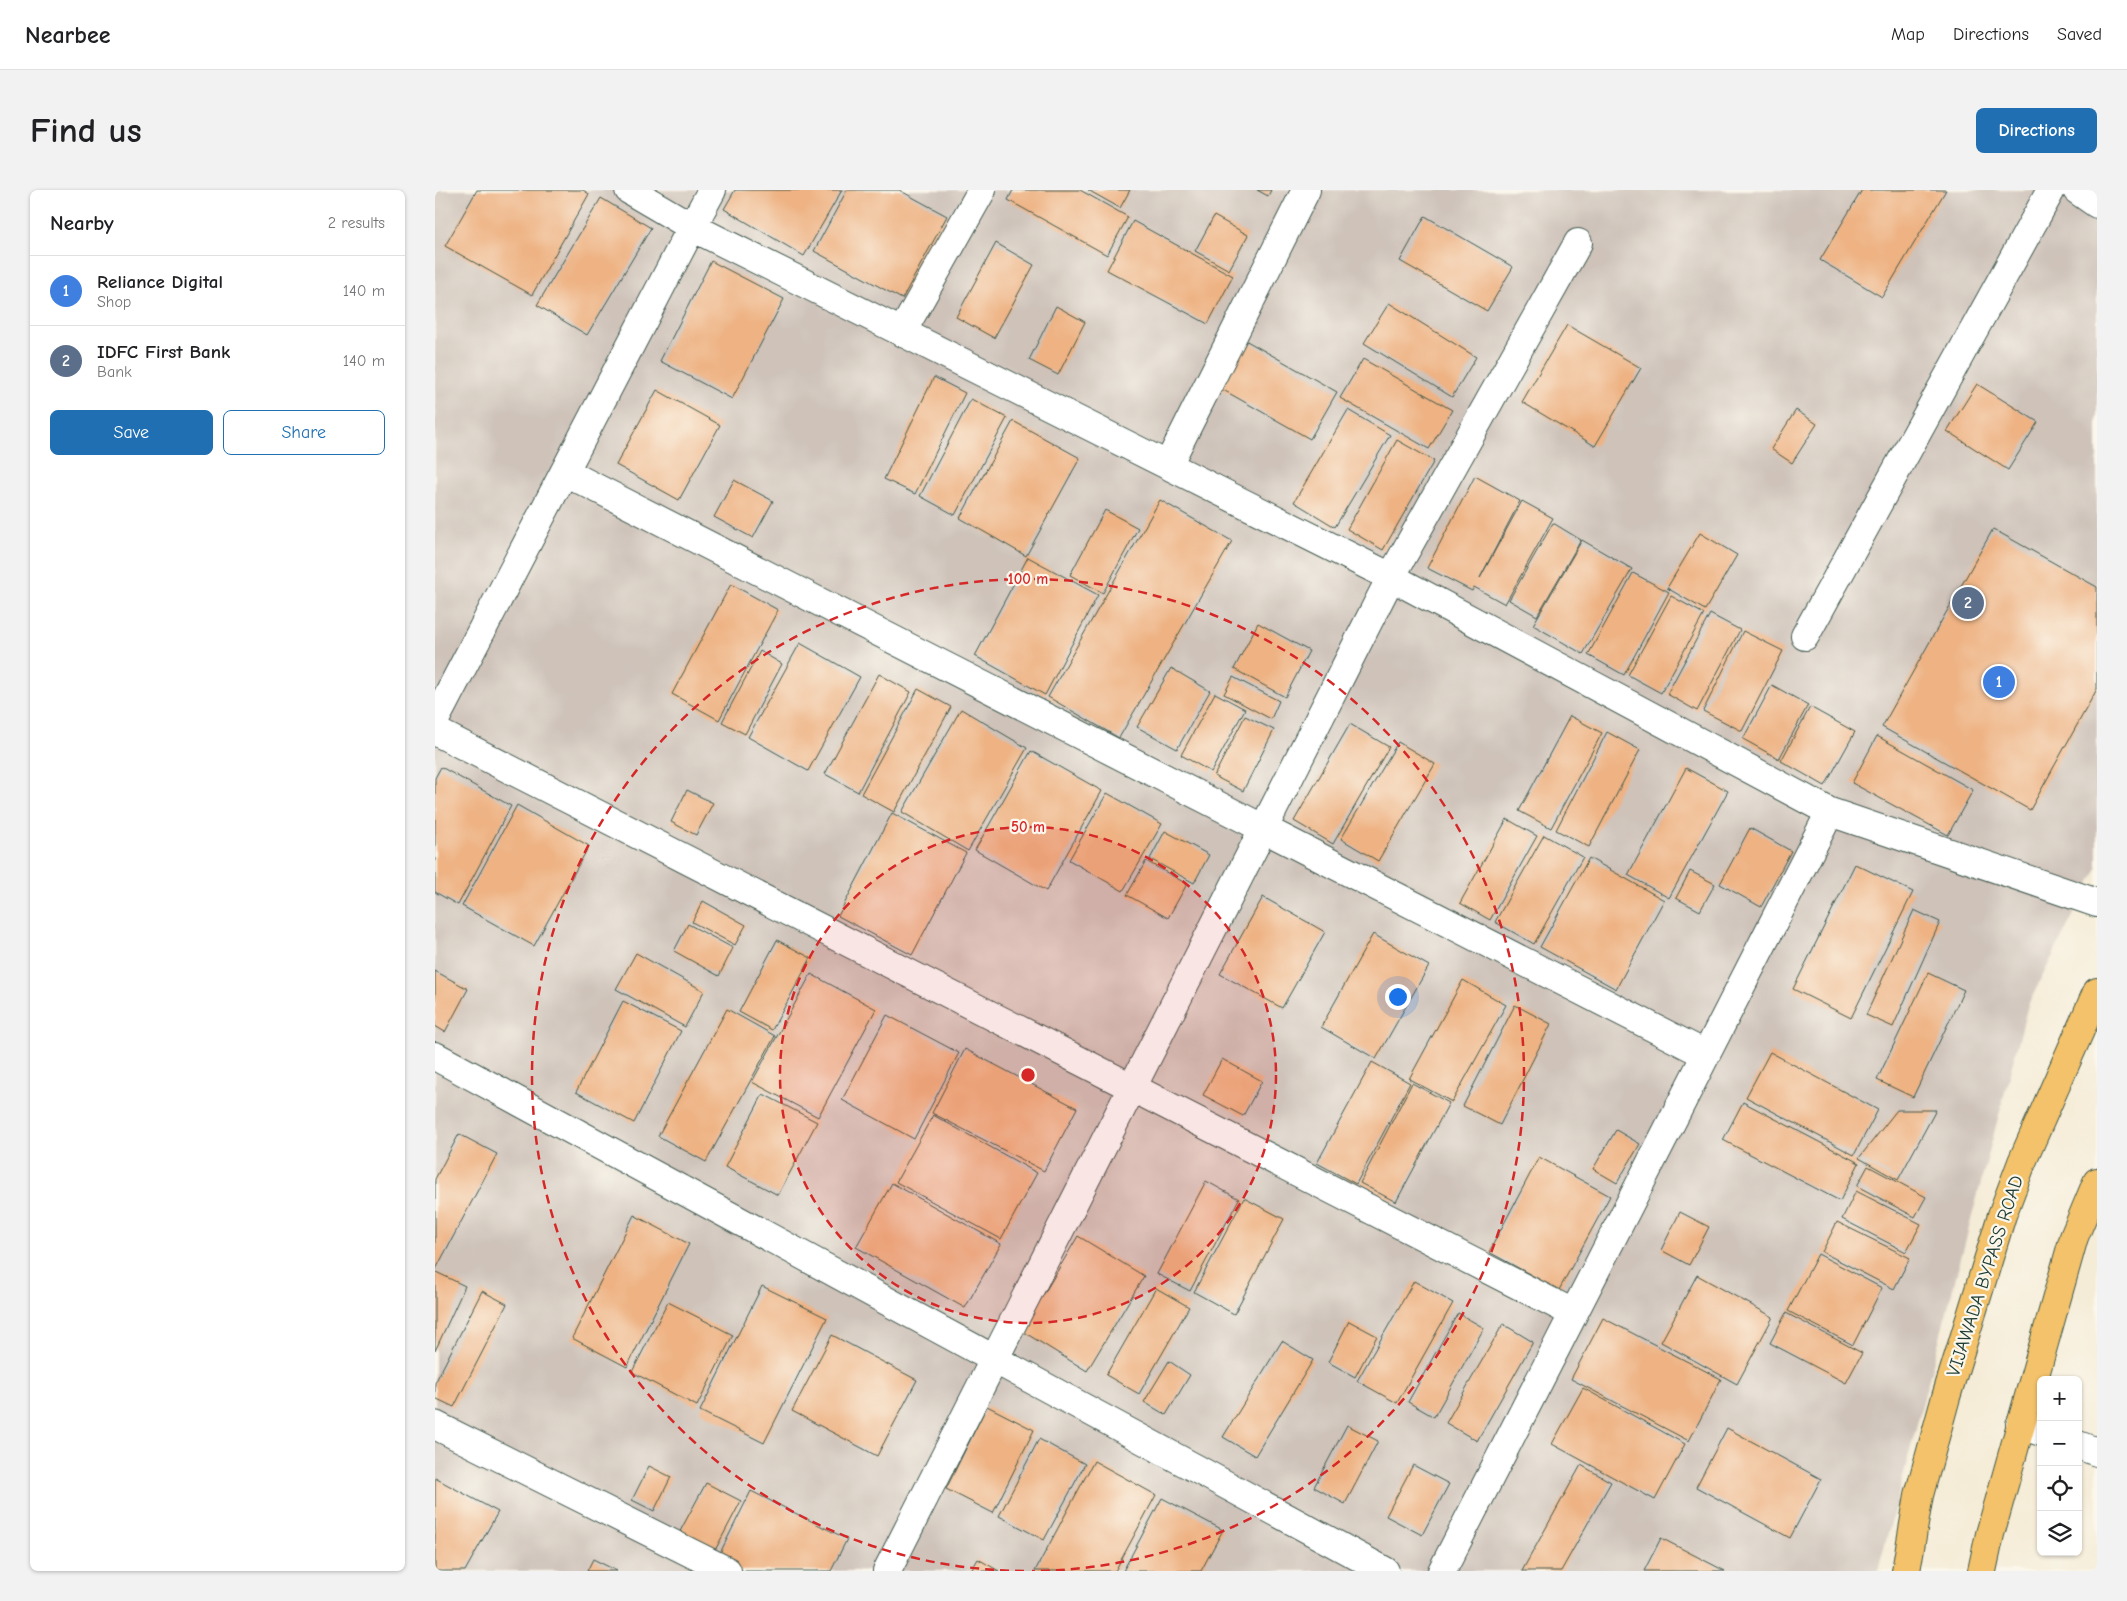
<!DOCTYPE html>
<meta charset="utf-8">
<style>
body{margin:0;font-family:"Comic Neue",sans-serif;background:#f2f2f2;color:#202124}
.controls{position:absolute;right:15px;bottom:15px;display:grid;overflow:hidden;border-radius:8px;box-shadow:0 1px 4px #0004}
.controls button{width:45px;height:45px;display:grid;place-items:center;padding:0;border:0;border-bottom:1px solid #e0e0e0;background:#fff;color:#202124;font:25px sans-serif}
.you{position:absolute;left:962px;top:806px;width:18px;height:18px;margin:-12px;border:4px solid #fff;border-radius:50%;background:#1a73e8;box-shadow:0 0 0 8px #1a73e833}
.badge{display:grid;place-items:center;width:32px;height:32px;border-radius:50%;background:#1f6fb2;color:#fff;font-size:16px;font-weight:700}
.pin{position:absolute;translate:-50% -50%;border:2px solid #fff;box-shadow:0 1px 5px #0006}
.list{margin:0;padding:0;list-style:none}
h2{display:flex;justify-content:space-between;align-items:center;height:65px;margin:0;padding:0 20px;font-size:21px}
h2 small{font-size:16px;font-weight:400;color:#757577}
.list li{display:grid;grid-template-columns:32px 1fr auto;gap:15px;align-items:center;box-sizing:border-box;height:70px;padding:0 20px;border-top:1px solid #e0e0e0}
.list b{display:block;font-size:19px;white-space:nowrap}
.list p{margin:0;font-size:16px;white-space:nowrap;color:#757577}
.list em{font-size:16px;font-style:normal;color:#757577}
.actions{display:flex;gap:10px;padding:15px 20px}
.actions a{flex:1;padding:11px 0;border:1px solid #1f6fb2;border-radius:8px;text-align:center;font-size:18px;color:#1f6fb2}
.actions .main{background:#1f6fb2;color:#fff}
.icon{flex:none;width:28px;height:28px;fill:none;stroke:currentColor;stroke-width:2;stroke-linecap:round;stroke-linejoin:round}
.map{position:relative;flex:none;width:1662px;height:1381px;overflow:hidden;border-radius:8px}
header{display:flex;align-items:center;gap:30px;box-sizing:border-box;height:70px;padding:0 25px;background:#fff;border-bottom:1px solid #e0e0e0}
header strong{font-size:24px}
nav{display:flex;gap:28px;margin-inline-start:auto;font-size:18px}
.intro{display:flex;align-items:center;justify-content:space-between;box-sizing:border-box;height:120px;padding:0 30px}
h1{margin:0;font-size:35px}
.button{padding:12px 22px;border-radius:8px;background:#1f6fb2;color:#fff;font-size:18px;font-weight:700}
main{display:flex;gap:30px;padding:0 30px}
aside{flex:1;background:#fff;border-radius:8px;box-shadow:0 1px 4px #0004}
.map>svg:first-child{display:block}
.industrial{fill:#cec2b9}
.building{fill:#eeb283}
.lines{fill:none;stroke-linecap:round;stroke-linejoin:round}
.minor-casing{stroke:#3f574c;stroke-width:30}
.major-casing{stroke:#3f574c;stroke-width:30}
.minor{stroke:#fff;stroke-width:28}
.major{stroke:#f3c26a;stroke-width:28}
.ring{fill:none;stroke:#d62828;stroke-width:2.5;stroke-dasharray:9 6}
.labels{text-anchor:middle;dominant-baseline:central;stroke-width:4.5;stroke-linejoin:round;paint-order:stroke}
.street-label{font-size:19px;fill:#1f3d34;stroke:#fbf7ec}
.centre{fill:#d62828;stroke:#fbf7ec;stroke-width:2.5}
.ring-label{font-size:15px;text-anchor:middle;font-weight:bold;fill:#d62828;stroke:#fbf7ec;stroke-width:4.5;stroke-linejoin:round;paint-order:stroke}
</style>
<header>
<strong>Nearbee</strong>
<nav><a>Map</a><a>Directions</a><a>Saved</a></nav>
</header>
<div class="intro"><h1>Find us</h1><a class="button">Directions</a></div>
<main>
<aside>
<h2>Nearby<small>2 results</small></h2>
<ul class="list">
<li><span class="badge" style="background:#3f7fe0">1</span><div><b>Reliance Digital</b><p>Shop</p></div><em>140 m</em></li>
<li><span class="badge" style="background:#5c6f8a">2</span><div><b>IDFC First Bank</b><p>Bank</p></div><em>140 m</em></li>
</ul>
<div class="actions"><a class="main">Save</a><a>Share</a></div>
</aside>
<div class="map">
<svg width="1662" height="1381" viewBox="0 0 1662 1381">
<rect width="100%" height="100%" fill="#fbf7ec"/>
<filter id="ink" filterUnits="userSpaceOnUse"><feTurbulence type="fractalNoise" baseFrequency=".02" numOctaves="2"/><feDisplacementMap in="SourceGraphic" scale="10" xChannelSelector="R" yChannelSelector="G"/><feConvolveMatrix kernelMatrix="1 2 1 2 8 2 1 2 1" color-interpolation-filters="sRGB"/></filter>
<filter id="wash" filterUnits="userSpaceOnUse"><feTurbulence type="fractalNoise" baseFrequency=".0096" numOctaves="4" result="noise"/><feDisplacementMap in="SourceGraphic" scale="20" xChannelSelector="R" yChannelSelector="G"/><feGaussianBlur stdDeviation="1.12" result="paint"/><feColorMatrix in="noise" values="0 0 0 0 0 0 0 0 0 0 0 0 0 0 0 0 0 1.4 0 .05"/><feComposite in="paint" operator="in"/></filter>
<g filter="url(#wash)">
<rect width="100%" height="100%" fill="#f5ecd7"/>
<path class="industrial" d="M0,0H1662V678L1593,815L1443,1381H0Z"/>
<g id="blocks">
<path class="building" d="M42,0H148L154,4L97,105L10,56Z
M300,0H407L369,66L289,19Z
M412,0H464L512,26L467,109L379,61Z
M578,0H645L693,27L672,65L573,10Z
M653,0H695L685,18Z
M822,0H836L833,6Z
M1427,0H1511L1447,107L1385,70Z
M166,8L216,38L152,145L102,115Z
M779,26L813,45L794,80L760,61Z
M990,26L1078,77L1052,121L965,71Z
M698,31L798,86L773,134L672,80Z
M561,53L599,75L559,148L521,127Z
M276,71L349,109L297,209L225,171Z
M954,113L1041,167L1017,207L929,153Z
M621,116L650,132L623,185L594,170Z
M1132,135L1206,178L1160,256L1087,212Z
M810,150L902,202L875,249L783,197Z
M928,169L1017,220L994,259L905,208Z
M499,187L530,203L480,304L449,289Z
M1542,194L1603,232L1573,280L1512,241Z
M222,200L285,235L244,310L181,275Z
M536,209L572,228L520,325L485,306Z
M913,220L955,245L900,337L859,312Z
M1361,220L1382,234L1357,273L1336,259Z
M578,231L645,268L591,366L525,328Z
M962,250L999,271L948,360L912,339Z
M1040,286L1085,311L1045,388L1087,311L1118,328L1070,414L1039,397L1037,401L992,378Z
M299,290L338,311L318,348L279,327Z
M725,310L797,351L684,548L613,507Z
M670,320L703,338L668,403L635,385Z
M1118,333L1146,350L1102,426L1074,410Z
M1558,339L1662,397V499L1595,620L1447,537Z
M1265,343L1302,365L1270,420L1232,398Z
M1147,350L1197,379L1148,464L1098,435Z
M593,367L663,405L610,505L540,466Z
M1198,383L1234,402L1189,485L1153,465Z
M296,394L343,420L284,530L237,504Z
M1236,406L1269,424L1226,503L1193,485Z
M1275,424L1305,440L1262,521L1232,504Z
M823,433L874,461L850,507L799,479Z
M1308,441L1348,461L1307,541L1268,521Z
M365,453L425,487L373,581L313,547Z
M325,461L347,474L310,544L287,532Z
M736,478L775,501L742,559L702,537Z
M444,484L476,502L423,602L390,584Z
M798,487L844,511L836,529L789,504Z
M1337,495L1373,515L1344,569L1308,549Z
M483,499L516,517L459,622L426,604Z
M780,503L810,519L776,582L746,565Z
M1375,517L1420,542L1390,596L1346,571Z
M526,519L592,558L533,661L467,622Z
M810,526L839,540L808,601L779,586Z
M1135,526L1167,543L1116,638L1084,621Z
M915,534L954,557L898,654L859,631Z
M1172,542L1205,560L1154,657L1121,640Z
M1442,546L1538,600L1513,645L1417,593Z
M963,552L1000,574L943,671L906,649Z
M596,561L667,601L611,701L540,660Z
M6,577L76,616L23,715L0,702V588Z
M1251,578L1293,601L1234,708L1193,685Z
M252,600L278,613L261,645L236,632Z
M672,603L727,634L688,701L634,670Z
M82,615L154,656L99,756L27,716Z
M457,623L531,663L477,765L403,726Z
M1072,629L1102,646L1055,730L1025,713Z
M1315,638L1356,661L1326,717L1285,694Z
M730,641L774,665L759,693L715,669Z
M1109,645L1148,667L1099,754L1060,732Z
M1154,668L1229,710L1181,799L1105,757Z
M711,671L752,694L733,728L692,705Z
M1420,674L1478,702L1416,828L1358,799Z
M1255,681L1280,694L1265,721L1241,708Z
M828,707L890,742L847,818L785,784Z
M268,711L311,735L300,755L257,732Z
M1479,720L1505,732L1458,837L1431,825Z
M253,734L298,758L284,786L239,761Z
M938,744L994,776L941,869L886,837Z
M342,750L376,768L337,840L304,822Z
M201,763L269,801L250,837L181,799Z
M0,781L33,799L10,842L0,836Z
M1493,783L1529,800L1478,907L1442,890Z
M376,784L441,819L383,927L317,892Z
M1028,790L1071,815L1017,912L974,889Z
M188,811L246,841L199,933L141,902Z
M1080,815L1116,834L1065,935L1028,916Z
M292,819L340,846L271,972L223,946Z
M452,825L524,863L479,949L407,910Z
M530,859L642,918L609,981L497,923Z
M1335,862L1443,920L1419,965L1311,907Z
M787,869L827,891L808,926L768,905Z
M937,872L975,893L921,994L882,973Z
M977,893L1014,913L961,1012L925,993Z
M328,904L382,932L343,1005L290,977Z
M1308,912L1424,973L1405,1011L1288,950Z
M1462,920H1501L1463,990L1424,968Z
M498,925L602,983L566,1049L461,992Z
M1181,940L1205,954L1182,993L1158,979Z
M24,944L62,964L0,1081V989Z
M1104,967L1175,1006L1124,1100L1054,1062Z
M1433,976L1491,1007L1480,1027L1422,996Z
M771,991L804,1009L755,1101L722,1084Z
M457,993L566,1054L530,1118L421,1057Z
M1421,1001L1486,1034L1471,1062L1407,1029Z
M809,1008L849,1029L799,1124L759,1102Z
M1245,1022L1274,1037L1254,1075L1226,1060Z
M199,1025L254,1054L192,1177L137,1148Z
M1402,1032L1475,1068L1459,1099L1387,1062Z
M643,1046L709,1086L652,1181L587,1141Z
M1383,1064L1447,1098L1418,1155L1353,1121Z
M1,1082L30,1096L0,1161V1084Z
M1262,1085L1338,1127L1302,1194L1226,1152Z
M979,1091L1018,1113L962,1213L922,1191Z
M327,1096L392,1128L329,1253L265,1221Z
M721,1098L754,1117L704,1204L671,1185Z
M47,1101L72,1114L19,1217L0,1208V1193Z
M233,1112L298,1145L262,1216L197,1182Z
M1023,1123L1049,1138L999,1227L973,1212Z
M1351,1123L1427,1163L1411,1193L1335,1153Z
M1168,1128L1286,1189L1254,1251L1136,1189Z
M914,1131L942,1146L920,1187L893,1172Z
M1068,1134L1098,1152L1042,1251L1011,1233Z
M397,1145L482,1190L442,1266L357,1221Z
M847,1151L878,1170L820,1266L788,1247Z
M734,1171L755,1185L731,1225L709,1212Z
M1148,1198L1250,1254L1220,1310L1117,1254Z
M552,1216L599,1240L558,1323L511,1299Z
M912,1235L943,1251L910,1314L879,1297Z
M1292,1238L1386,1289L1355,1348L1261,1297Z
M604,1249L650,1274L609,1350L564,1326Z
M659,1271L721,1305L680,1381H600Z
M978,1275L1014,1294L987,1345L951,1326Z
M1146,1275L1176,1292L1126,1381H1087Z
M214,1276L236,1287L219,1321L197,1310Z
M0,1288L63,1322L30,1381H0Z
M271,1293L306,1311L277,1366L242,1347Z
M316,1301L412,1349L396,1381H300L281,1371Z
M727,1308L788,1340L766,1381H688Z
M1226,1348L1290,1381H1209Z
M158,1369L182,1381H152Z
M543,1369L564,1381H536Z"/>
</g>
</g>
<g filter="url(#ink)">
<use href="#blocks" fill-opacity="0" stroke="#3f574c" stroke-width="1"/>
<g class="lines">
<defs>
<path id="minor" d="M194,0L257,37L277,0
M1642,0L1662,14
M467,142L547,0
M733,275L871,0
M130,282L1270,864
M1370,446L1616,0
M0,530L257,37L956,387L1395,622L1662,713
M0,541L1138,1123
M0,866L950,1381
M0,1235L292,1381
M1585,1235L1606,1242
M1643,1255L1662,1262
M452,1381L956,387L1143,53
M1007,1381L1395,622"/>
<path id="major" d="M1471,1381L1484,1305L1511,1207L1567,1025L1587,972L1662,802
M1547,1381L1555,1344L1639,1047L1662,992"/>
</defs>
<use href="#minor" class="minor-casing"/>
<use href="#major" class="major-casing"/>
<use href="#minor" class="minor"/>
<use href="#major" class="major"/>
</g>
</g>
<circle cx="593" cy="885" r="248" fill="#d62828" fill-opacity=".12"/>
<g class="ring">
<circle cx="593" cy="885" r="248"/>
<path d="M589 1381A496 496 0 1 1 597 1381"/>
</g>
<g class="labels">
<g class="street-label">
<text transform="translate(1550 1086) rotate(-72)">VIJAWADA BYPASS ROAD</text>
</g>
</g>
<circle cx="593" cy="885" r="8" class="centre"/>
<g class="ring-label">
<text x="593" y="394">100 m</text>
<text x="593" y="642">50 m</text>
</g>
</svg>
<div class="controls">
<button>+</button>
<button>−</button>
<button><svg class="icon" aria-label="locate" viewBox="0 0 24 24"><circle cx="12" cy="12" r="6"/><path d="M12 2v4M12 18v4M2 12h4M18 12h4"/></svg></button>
<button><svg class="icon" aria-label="layers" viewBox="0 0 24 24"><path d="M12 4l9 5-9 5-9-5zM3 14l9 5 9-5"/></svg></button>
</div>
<div class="you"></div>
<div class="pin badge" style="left:1564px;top:492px;background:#3f7fe0">1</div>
<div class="pin badge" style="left:1533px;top:413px;background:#5c6f8a">2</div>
</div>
</main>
